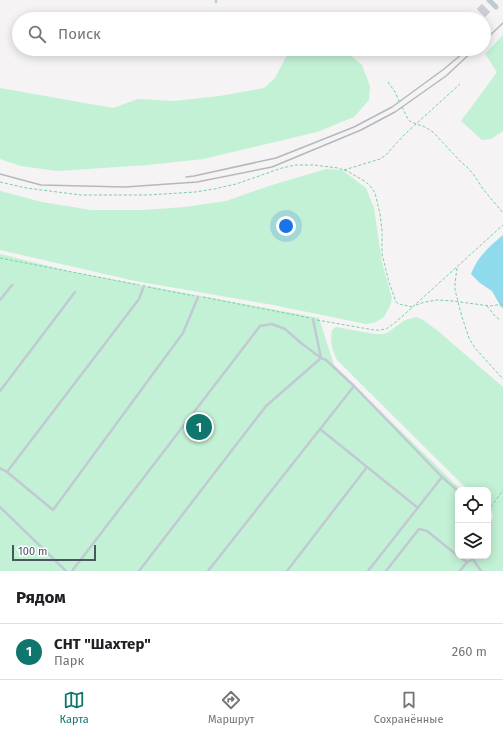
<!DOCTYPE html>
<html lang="ru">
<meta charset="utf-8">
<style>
body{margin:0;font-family:"Fira Sans",sans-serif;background:#f6f6f6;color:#202124}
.controls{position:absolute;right:12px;bottom:12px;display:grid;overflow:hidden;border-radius:8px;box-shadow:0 2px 10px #0003}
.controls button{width:36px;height:36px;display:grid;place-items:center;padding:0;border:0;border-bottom:1px solid #e0e0e0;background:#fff;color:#202124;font:20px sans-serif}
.scale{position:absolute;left:12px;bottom:10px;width:84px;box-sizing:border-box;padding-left:4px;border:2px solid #4a5661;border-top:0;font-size:11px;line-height:14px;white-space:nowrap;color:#4a5661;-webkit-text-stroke:3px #fff;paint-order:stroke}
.you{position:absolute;left:286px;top:226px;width:14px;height:14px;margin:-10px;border:3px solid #fff;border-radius:50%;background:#1a73e8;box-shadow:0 0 0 6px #1a73e833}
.badge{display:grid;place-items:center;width:26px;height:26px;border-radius:50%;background:#0f766e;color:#fff;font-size:13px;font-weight:700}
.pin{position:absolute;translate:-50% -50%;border:2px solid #fff;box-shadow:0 1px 4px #0006}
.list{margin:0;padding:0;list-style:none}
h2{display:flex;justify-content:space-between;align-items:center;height:52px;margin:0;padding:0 16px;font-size:17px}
h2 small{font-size:13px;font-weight:400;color:#757577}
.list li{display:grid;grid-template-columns:26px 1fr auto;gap:12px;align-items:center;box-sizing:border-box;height:56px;padding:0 16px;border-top:1px solid #e0e0e0}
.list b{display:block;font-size:15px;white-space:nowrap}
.list p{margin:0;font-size:13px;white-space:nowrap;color:#757577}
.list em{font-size:13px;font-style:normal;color:#757577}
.icon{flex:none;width:22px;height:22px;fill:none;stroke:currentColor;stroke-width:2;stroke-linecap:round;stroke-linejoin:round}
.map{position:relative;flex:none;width:503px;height:571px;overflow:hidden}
.search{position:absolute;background:#fff;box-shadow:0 2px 10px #0003;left:12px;right:12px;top:12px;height:44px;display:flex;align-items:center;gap:10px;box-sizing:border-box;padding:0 14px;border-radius:22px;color:#757577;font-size:15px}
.sheet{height:108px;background:#fff}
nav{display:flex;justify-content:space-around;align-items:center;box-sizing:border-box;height:56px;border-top:1px solid #e0e0e0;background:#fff;font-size:11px;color:#757577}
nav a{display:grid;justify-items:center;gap:2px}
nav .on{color:#0f766e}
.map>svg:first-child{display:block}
.green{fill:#c3f1d5}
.water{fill:#90daee}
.building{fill:#cdcfd5;stroke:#d7d9de}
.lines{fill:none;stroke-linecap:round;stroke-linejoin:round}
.path{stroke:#7ad0a6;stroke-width:1;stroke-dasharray:3 2;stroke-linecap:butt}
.service{stroke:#c1cad2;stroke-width:2.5}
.minor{stroke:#c1cad2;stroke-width:5}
.rail{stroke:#b5b8bd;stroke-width:1.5}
</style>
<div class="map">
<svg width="503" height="571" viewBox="0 0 503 571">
<rect width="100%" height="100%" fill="#f5f3f3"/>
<path class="green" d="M503,35V131L491,139L482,140L461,121L497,72L485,54Z
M296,49H343L362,65L370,86L369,100L354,117L317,132L203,159L148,165L57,171L21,166L0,159V88L113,108L138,99L174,101L220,96L264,88L275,78L286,57Z
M326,169L342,170L366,188L374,208L382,262L392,298L390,306L384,317L374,323L366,324L273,305L135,281L0,250V191L42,202L91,210H142L185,207L226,201L269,186Z
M0,254L73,272L319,318L334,365L461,490H458V556H488V517L492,520C495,512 489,511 488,504C487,500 488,495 488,490H469L462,484L337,360C332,349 330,343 332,330L336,327L374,334H382L387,333L405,320L417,317L423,320L438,331L503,387V571H0Z"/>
<path class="water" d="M503,235V308L501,307L492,291L480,283L471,274C478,256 489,247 503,235Z"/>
<path class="building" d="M482,4L490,12L485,17L477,9Z"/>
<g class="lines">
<path class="path" d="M388,82L395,92L399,101
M402,107L408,119L411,122L425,127L433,132L461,162L468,168L474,175L483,189L503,213
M344,170L380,159L386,155L393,147L406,133L460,84
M0,182L26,188L81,195H148L195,192L214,189L236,184L282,168L295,165H314L338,168L347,171L366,182L371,187L375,193L380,214L382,231V254L389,282L396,302L399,304L413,307
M0,258L139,285
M457,268L455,283V290L462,317L469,338L475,348L503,379
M148,287L194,296
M203,297L310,318
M416,305L425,302L437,300L453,301L490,306L503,304
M487,306L495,316L500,320
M317,320L374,330H380L386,329L396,322L503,225
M488,511L503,490"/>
<path class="service" d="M216,0V2
M0,300L12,285
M313,319L321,358L326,360L354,386L442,477L458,491
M0,391L75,292
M320,429L418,508
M0,468L7,472L53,510L183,333L198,297
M7,472L139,299L144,286
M0,507L66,571
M458,556L467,562
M473,559L481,571
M72,571L260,326L272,324L285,329L301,343L321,358L266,406L139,571
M208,571L354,386
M287,571L367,467
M368,571L442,477
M386,571L419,529L427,531L458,556
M460,571L467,562L473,559"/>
<path class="minor" d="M489,0L496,7"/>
<path class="rail" d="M484,41L503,23
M0,174L41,185L125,187L197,182L272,167L361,130L395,112L446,76L475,49
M186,177L194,176L276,158L354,127L392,107L444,69L463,53"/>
</g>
</svg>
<div class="controls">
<button><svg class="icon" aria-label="locate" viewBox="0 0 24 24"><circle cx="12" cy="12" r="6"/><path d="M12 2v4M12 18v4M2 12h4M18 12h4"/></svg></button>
<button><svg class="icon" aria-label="layers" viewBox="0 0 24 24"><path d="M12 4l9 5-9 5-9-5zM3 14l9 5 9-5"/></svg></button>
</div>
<div class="scale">100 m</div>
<div class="you"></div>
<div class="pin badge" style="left:199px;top:427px">1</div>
<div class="search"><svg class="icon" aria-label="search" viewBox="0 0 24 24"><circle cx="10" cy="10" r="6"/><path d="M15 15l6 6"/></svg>Поиск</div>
</div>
<section class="sheet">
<h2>Рядом<small></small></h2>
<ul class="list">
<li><span class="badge">1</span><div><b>СНТ &quot;Шахтер&quot;</b><p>Парк</p></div><em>260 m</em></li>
</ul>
</section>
<nav>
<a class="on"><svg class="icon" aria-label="map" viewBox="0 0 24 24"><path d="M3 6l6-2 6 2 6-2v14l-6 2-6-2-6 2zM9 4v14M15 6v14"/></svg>Карта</a>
<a><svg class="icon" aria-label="directions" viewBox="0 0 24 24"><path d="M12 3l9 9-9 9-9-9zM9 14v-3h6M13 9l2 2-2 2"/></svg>Маршрут</a>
<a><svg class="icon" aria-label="saved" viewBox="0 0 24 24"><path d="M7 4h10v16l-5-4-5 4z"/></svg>Сохранённые</a>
</nav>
